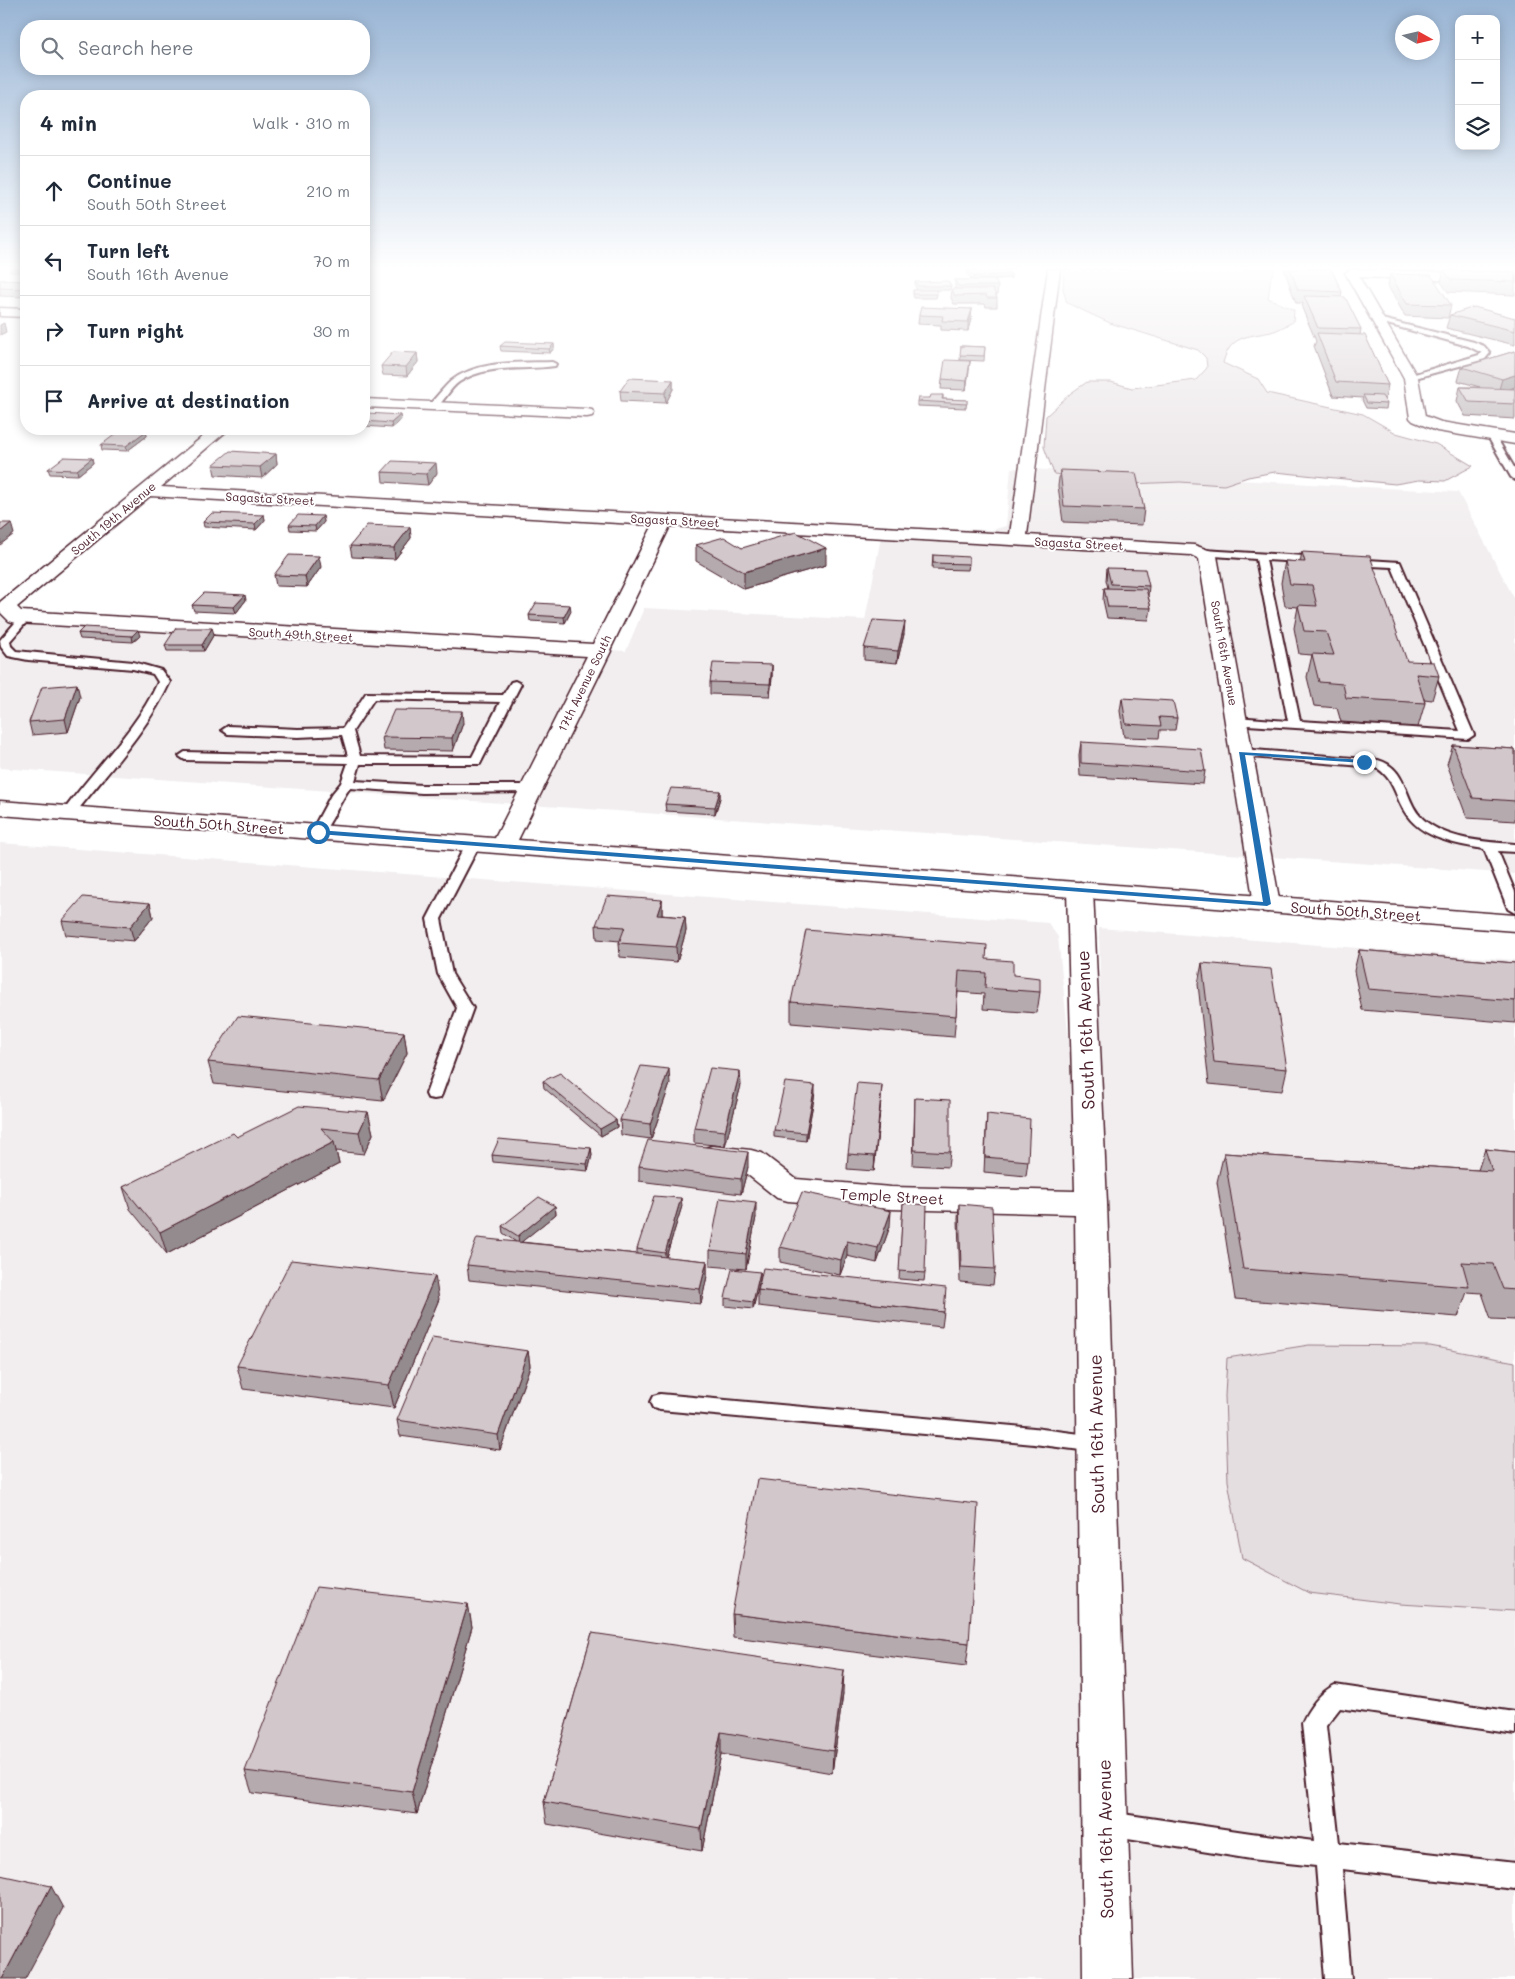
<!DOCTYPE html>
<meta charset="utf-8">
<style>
body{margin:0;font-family:Mali,sans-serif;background:#f6f6f7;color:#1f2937}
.controls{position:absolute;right:15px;top:15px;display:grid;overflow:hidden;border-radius:10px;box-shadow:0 2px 12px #0003}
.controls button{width:45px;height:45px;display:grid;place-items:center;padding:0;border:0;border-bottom:1px solid #e0e1e3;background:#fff;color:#1f2937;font:25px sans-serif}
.compass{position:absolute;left:1395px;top:15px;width:45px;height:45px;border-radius:50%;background:#fff;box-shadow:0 2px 12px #0003;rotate:98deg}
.stop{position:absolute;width:15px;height:15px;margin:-11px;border:4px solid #1f6fb2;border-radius:50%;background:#fff}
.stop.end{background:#1f6fb2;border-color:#fff;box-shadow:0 1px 5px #0008}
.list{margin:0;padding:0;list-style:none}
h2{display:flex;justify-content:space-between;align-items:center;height:65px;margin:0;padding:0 20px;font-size:21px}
h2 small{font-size:16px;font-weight:400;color:#747a83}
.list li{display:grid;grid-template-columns:32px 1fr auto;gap:15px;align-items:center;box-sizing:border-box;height:70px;padding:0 20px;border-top:1px solid #e0e1e3}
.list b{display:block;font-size:19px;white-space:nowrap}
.list p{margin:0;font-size:16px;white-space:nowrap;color:#747a83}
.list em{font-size:16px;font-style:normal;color:#747a83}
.icon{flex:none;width:28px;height:28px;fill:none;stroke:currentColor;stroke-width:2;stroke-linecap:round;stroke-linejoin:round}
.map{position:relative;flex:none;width:1515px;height:1979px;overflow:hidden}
.search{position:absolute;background:#fff;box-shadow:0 2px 12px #0003;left:20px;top:20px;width:350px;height:55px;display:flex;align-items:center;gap:12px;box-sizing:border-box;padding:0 18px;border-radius:20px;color:#747a83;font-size:19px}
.panel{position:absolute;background:#fff;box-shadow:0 2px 12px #0003;left:20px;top:90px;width:350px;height:345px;border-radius:20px}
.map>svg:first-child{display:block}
.built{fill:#f2eeef}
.green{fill:#e5dee0;stroke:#987e86}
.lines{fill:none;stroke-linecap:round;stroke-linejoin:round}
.service-casing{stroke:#4a1f2b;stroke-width:4}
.minor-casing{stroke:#4a1f2b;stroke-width:3}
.primary-casing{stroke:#4a1f2b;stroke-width:3}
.service{fill:#fff;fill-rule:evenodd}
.minor{fill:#fff;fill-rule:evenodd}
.primary{fill:#fff;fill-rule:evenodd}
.wall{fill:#b5abaf;stroke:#4a1f2b}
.shaded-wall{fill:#938b8e;stroke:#4a1f2b}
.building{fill:#d2c7cb;stroke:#4a1f2b}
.route{fill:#1f6fb2}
.labels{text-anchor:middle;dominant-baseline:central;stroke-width:4;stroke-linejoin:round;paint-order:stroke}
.far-street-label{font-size:12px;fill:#4a1f2b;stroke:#fff}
.street-label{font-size:15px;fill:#4a1f2b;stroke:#fff}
.near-street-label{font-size:18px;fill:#4a1f2b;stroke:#fff}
</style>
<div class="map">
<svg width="1515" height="1979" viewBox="0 0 1515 1979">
<rect width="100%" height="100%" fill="#fff"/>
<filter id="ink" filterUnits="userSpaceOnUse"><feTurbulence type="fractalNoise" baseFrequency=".02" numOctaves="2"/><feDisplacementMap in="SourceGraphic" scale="10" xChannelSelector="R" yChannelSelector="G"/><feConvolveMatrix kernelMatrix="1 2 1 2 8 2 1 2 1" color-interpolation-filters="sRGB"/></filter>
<g filter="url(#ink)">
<path class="built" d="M1011,468L1458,492L1515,600V874L0,768V611L626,651L644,608L865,620L883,527L992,530L1006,526Z
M0,843L1048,923L1058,937L1083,1174L1097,1979H0Z
M1099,928L1515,960V1979H1126L1103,1169Z"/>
<path class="green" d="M1064,269H1275L1271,277L1268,298L1294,310L1293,322C1286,325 1279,330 1271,332C1247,337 1230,335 1223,363L1258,379L1267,393L1363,414L1396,433L1436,444L1473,466L1445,481L1419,480L1395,484L1275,472L1248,477L1224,485L1180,482L1129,484L1054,474L1044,447L1046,416L1071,393L1087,382H1111L1132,388L1196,380L1207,368L1206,358L1198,350L1110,323L1067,303L1063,289Z
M1309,1345L1430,1346L1515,1362V1611L1400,1604L1309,1593L1242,1558L1228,1481L1225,1396L1227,1358Z"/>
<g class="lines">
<defs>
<path id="service" d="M1378,318L1474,342L1484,346L1490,353L1485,359L1408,380V376L1479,355L1482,353L1468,346L1376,321V319Z
M552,362L556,364L555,366C522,371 489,363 459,382C449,389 445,401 435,408L428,406C435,399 445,386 451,381C478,360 520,363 552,362Z
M1491,432L1495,435L1515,469V480L1511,477L1487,435Z
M1203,550L1321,557L1326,560L1321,563L1266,560L1300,721L1460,731L1392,567L1351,565L1346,562L1351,559L1400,562L1474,735L1468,739L1232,724L1230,721L1236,717L1288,721L1256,559L1200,555V551Z
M25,615L30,618L10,641L11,646L16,651L133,662L161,670L170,682C148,730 105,775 73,816L68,817L62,813C93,769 136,731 158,682L153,674L133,669L28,660L8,656L1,647L0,640L21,616Z
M515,681L521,684L480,764H360L355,781L422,785H536L538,788L532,792L422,793L350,788C341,798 327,834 318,836L311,832L331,795L341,783L348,763L185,760L179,756L185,752L348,756L342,735L298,737L228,734L222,730L228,726L298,729L343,728L366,693L503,695L511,682ZM374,699L500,702L472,757L360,756L353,731Z
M1242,749L1378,760C1408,768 1404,802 1423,819C1446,840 1486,842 1515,844V852L1498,851L1515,892V913L1508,909L1484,849C1453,844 1415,837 1401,805C1394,790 1391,776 1375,767L1238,756L1236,753L1238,750Z
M473,840L480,844L441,919L452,974L473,1008L442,1094L440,1098L434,1099L428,1098L426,1094L457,1008L438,974L427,919L466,844Z
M660,1394L1034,1428L1096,1436L1103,1438L1106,1444L1103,1450L1096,1452L1034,1444L660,1410L653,1408L650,1402L653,1396Z
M1335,1685L1515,1712V1734L1340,1708L1326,1726L1339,1843L1515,1863V1889L1342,1869L1351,1979H1325L1316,1866L1251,1859L1109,1836L1100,1833L1097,1824L1100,1815L1109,1812L1251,1833L1314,1841L1302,1723C1308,1709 1321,1691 1335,1685Z"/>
<path id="minor" d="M1048,269H1060L1027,535L1194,545L1214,552L1217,556L1280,904L1276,909L1267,912L1258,909L1254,904L1199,559L1191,555L670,526L610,650L611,651L515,846L512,851L503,853L494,851L491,846L587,656L16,623L9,621L0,612V602L212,429H229L161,487L1010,534ZM150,496L653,525L593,644L21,611L17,607Z
M1351,269L1515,275V283L1359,277L1418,378L1425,416L1441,422L1515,434V444L1437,431L1413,421L1410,418L1404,378L1345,273Z
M0,308L26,309V317L0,316Z
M364,399L587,409L592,410L594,413L592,416L587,417L364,407Z
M1080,882L1089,885L1093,890L1107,1203L1133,1979H1083L1075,1214L891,1209L788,1201L777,1198L743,1171L701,1165L696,1157L701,1149L712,1146L751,1150L762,1153L796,1179L891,1187L1075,1191L1067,890L1071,885Z"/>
<path id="primary" d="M0,801L1515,915V931L0,815Z"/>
</defs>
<use href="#service" class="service-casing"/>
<use href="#minor" class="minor-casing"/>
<use href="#primary" class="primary-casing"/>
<use href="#service" class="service"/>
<use href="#minor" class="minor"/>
<use href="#primary" class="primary"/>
</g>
<path class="wall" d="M9,269H26L24,272H10Z
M974,269H1014L1006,270L1011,274V278L984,280L998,286L997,295H995L997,298V307H986L985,304H954L951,298L952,289H955V280H973L967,274V270H975Z
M1284,269H1331L1342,292L1341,297L1361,329L1360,335L1388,385L1385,399H1384L1387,404L1386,409L1366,408L1362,400L1363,398L1333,396L1314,346L1316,341L1302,308L1303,303H1296Z
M1444,270L1515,272V295L1448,292L1441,282Z
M1390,274L1451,305L1448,318L1405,316L1388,286Z
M0,280L26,281V297L0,296Z
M915,282L951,286L950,290H936L937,294L936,298H914L913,294V290H917L915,286Z
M972,309L971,318L968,331L941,330V325L918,324L919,315Z
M1450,315L1515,318V345L1446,328Z
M554,344V348L550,353L501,351L500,346Z
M961,346L985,347L984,361L960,360Z
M1515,351V387L1511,389H1515V419L1465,416L1457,401L1460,387H1480L1458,381L1462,367Z
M417,353L418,362L407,376L383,375L381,366Z
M970,361L966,390L941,389L942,379Z
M673,380V389L666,403L621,401L620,391Z
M943,395V399L967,400L966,408L917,406V401Z
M364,416L401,420L392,428L364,426Z
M146,431L147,436L127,451L102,450L101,445Z
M276,454L277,464L262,478L215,475L213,465Z
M92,458L93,463L78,475L50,474L48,469Z
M1060,470L1144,509L1142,525L1063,522L1058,486Z
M382,472L437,473L428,485L383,482Z
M264,515L265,520L256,530L204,527L203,522Z
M323,516L324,522L316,531L290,530L289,525Z
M410,527L411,538L395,559L352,557L350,546Z
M696,545L742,548L826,565L744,589L696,561Z
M1302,552L1407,661L1439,676L1432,700L1424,699L1425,703L1418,727L1341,722L1337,708L1314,706L1307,677L1312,655L1299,654L1294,628L1298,607L1285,606L1281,583L1285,561L1300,562Z
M933,555L969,564L968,570L932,569Z
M321,567L307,587L276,586L274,575Z
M1107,568L1149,586L1148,596L1151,608L1149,620L1107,618L1103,600L1104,588H1108L1106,580Z
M246,600L236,613L194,611L192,605Z
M571,611L565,623L530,621L529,615Z
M78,633L140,636L133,642L80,639Z
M214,634L204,651H167L165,645Z
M904,634L897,663L864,660V648Z
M772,665V677L770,696L710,694V682Z
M80,697L68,732L32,735L29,722Z
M1122,698L1177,718L1175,730H1160L1159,738L1124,737L1120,711Z
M463,723L453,751L384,750L382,737Z
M1081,742L1205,771L1203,784L1080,776L1079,755Z
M1453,745L1515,749V821L1467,818L1447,764Z
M720,791V798L715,814L666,811L665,804Z
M662,900V915L685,917L686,931L677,962L620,957L619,943L620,941L597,939L596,925Z
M150,903L153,917L134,941L66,935L62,921Z
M1359,950L1515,963V1023L1362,1010L1354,971Z
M986,959L1040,992L1037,1013L983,1009L984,994L958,992L954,1037L791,1023V1002Z
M1202,963L1287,1069L1282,1091L1209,1084L1198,984Z
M404,1032L407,1053L383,1101L214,1084L208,1062Z
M543,1081L616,1120L617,1127L601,1136L544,1088Z
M670,1084L651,1139L621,1135L620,1120Z
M741,1085L725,1146L694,1143V1128Z
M815,1093L806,1141L774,1137V1130Z
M915,1098L950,1152L948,1167L913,1165Z
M881,1099L874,1171L847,1169L848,1154Z
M368,1112L373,1134L364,1154L336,1151L339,1164L167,1254L130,1209L123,1187L237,1137Z
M987,1114L1028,1161L1026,1176L984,1172L986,1129Z
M591,1148L592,1155L588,1171L493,1162L492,1155Z
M1485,1149L1515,1152V1320L1491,1319L1482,1293L1467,1292L1458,1317L1235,1299L1217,1182L1224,1153L1478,1170Z
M639,1166L748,1167L741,1194L639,1181Z
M903,1203L925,1273L924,1281L899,1279Z
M959,1204L995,1269L993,1285L960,1282L958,1219Z
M555,1206L556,1214L521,1242L637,1254V1249L682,1206L666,1257L707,1261V1276L701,1304L469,1280L467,1265L516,1242L503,1233L502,1226Z
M756,1217L746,1269L710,1266V1250Z
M890,1226L877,1263L847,1256L840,1275L780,1262V1247Z
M760,1272V1280L753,1309L725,1306V1298Z
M758,1290L944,1312L942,1327L758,1306Z
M439,1299L394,1408L243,1389L237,1366Z
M528,1351L530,1366L500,1450L400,1436L397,1420Z
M468,1604L472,1627L417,1814L252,1793L245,1771Z
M732,1614L969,1643L966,1666L733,1637Z
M592,1633L843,1693L832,1773L721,1754L702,1851L547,1824L544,1802Z"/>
<path class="shaded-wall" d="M1011,274V278L974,280V276Z
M972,309L971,318L968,331V322Z
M4,323L6,332L0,335V325Z
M554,344V348L550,353L549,349Z
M417,353L418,362L407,376L406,367Z
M970,361L969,371L966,390L967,381Z
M1515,375V387L1498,393L1502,379Z
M673,380V389L666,403L665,393Z
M400,415L401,420L392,428L391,423Z
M146,431L147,436L127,451L126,446Z
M276,454L277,464L262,478L260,467Z
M92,458L93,463L78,475L77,470Z
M436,463L437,473L428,485L426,474Z
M264,515L265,520L256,530L255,524Z
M323,516L324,522L316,531L315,526Z
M11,523L14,534L0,545V532Z
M410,527L411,538L395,559L394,548Z
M826,548V565L744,589V572Z
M319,556L321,567L307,587L305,576Z
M245,595L246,600L236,613L234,607Z
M570,605L571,611L565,623L564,617Z
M905,622L904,634L897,663L898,651Z
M212,628L214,634L204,651L202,645Z
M138,630L140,636L133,642L132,636Z
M772,665V677L770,696V684Z
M77,684L80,697L68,732L65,719Z
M462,711L463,723L453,751L452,738Z
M720,791V798L715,814V807Z
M662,900V914L658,929L657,915Z
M150,903L153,917L134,941L130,927Z
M685,917L686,931L677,962L676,947Z
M404,1032L407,1053L383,1101L379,1080Z
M669,1069L670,1084L651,1139L650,1124Z
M740,1071L741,1085L725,1146V1131Z
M815,1085V1093L806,1141V1133Z
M882,1085L881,1099L874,1171L875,1156Z
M368,1112L373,1134L364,1154L359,1132Z
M616,1120L617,1127L601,1136L600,1129Z
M334,1142L339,1164L167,1254L160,1232Z
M591,1148L592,1155L588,1171L587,1164Z
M748,1152V1167L741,1194V1179Z
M681,1198L682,1206L665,1260V1253Z
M756,1202V1217L746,1269V1254Z
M555,1206L556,1214L519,1244L518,1236Z
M891,1211L890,1226L877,1263L878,1248Z
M847,1241V1256L840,1275L841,1260Z
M707,1261V1276L701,1304L700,1289Z
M760,1272V1280L753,1309V1302Z
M435,1276L439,1299L394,1408L389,1385Z
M528,1351L530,1366L500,1450L498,1435Z
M468,1604L472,1627L417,1814L412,1792Z
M844,1670L843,1693L832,1773L833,1751Z
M721,1732V1754L702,1851L701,1829Z
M51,1886L63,1908L25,1979H2Z"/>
<path class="building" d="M985,269H1005L1011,274L974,276L967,270Z
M1290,269H1331L1342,292L1298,290Z
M1444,270L1515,272V282L1451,280Z
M1390,274L1431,275L1451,305L1407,304Z
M0,280L26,281V289L0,288Z
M955,280H995L998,286H958Z
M948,281L951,286H918L915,282Z
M952,289H993L997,298H987L986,295L955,296Z
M913,290H936L937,294H914Z
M1304,296L1345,297L1361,329L1318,328Z
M921,307L972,309L968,322L942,321L943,316L919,315Z
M1474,307L1515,318V331L1450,315Z
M1317,333L1365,335L1388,385L1336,382Z
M505,342L554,344L549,349L500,346Z
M961,346L985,347L984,356L960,355Z
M1515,351V375L1502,379L1462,367Z
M393,352L417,353L406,367L381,366Z
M945,360L970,361L967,381L942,379Z
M629,378L673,380L665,393L620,391Z
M1460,387L1515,389V404L1469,402Z
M931,395H943L942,399L967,400V404L917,401L918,398H930Z
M1363,395L1382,396L1387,404L1367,403Z
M367,413L400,415L391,423L364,421V416Z
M121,430L146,431L126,446L101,445Z
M230,451L276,454L260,467L213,465Z
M64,457L92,458L77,470L48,469Z
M392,461L436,463L426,474L382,472Z
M1060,470L1136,473L1144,509L1064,506Z
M212,513L264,515L255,524L203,522Z
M298,515L323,516L315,526L289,525Z
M0,523H11L0,532Z
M367,525L410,527L394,548L350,546Z
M796,532L826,548L744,572L696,545L724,537L742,548Z
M1302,552L1370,556L1407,661L1434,662L1439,676L1416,674L1425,703L1346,698L1343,684L1319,682L1312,654L1334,655L1326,632L1304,631L1298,605L1317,606L1312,585L1290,584L1285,561L1305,562Z
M289,555L319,556L305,576L274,575Z
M933,555L969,557V564L933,563Z
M1107,568L1145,569L1149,586L1111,584Z
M1104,588L1146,589L1151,608L1108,607Z
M204,593L245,595L234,607L192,605Z
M536,603L570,605L564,617L529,615Z
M873,620L905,622L898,651L864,648Z
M84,627L138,630L132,636L78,633Z
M176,628H212L202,645H165Z
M713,663L772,665L770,684L710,682Z
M77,684L65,719L29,722L42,687Z
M1122,698L1173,701L1177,718L1159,717L1161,726L1126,724Z
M394,710L462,711L452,738L382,737Z
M1081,742L1201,749L1205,771L1081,763Z
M1453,745L1515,749V801L1473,798Z
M671,788L720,791L715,807L665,804Z
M607,896L662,900L657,915L685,917L676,947L619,943L625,927L596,925Z
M83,897L150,903L130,927L62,921Z
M806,930L987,945L986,959L1013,961V975L1040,978V992L985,988L986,973L959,971L956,1016L791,1002Z
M1359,950L1515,963V1001L1368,989Z
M1202,963L1271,969L1287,1069L1214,1062Z
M238,1016L404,1032L379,1080L208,1062Z
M641,1066L669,1069L650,1124L620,1120Z
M710,1068L740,1071L725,1131L694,1128Z
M560,1073L616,1120L600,1129L543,1081Z
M785,1082L815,1085L806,1133L774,1130Z
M857,1083L882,1085L875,1156L848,1154Z
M915,1098L950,1100V1152L914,1150Z
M299,1106L368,1112L359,1132L321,1128L334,1142L160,1232L123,1187L233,1133L237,1137Z
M987,1114L1030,1119L1028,1161L985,1157Z
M499,1139L591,1148L587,1164L492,1155Z
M648,1140L748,1152L741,1179L639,1166Z
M1485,1149L1515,1152V1290L1503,1289L1493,1264L1462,1262L1469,1287L1243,1269L1224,1153L1492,1171Z
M802,1192L891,1211L878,1248L847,1241L841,1260L780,1247Z
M654,1196L681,1198L665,1253L637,1249Z
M539,1197L555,1206L518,1236L502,1226Z
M720,1198L756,1202L746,1254L710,1250Z
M903,1203L927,1205L925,1273L899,1271Z
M959,1204L992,1207L995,1269L961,1267Z
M477,1238L707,1261L700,1289L467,1265Z
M291,1260L435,1276L389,1385L237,1366Z
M763,1268L946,1288L944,1312L758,1290Z
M732,1269L760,1272L753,1302L725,1298Z
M432,1337L528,1351L498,1435L397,1420Z
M757,1479L978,1504L969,1643L732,1614Z
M316,1587L468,1604L412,1792L245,1771Z
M592,1633L844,1670L833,1751L721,1732L701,1829L544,1802Z
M0,1875L51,1886L2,1979H0Z"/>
</g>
<linearGradient id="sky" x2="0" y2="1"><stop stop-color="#98b4d4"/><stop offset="0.49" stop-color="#fff"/><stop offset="1" stop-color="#fff" stop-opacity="0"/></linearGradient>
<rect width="1515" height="546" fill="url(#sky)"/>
<path class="route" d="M1239,752L1364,760L1367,762L1364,763L1245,755L1271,904L1267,906L318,834L315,832L318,830L1263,902Z"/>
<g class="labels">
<g class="far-street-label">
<text transform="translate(270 498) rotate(3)">Sagasta Street</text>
<text transform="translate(113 518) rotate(-40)">South 19th Avenue</text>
<text transform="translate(675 520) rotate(3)">Sagasta Street</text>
<text transform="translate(1079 543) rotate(3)">Sagasta Street</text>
<text transform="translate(301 634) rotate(3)">South 49th Street</text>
<text transform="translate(1225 653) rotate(80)">South 16th Avenue</text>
<text transform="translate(584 683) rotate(-64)">17th Avenue South</text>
</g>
<g class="street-label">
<text transform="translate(219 824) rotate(4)">South 50th Street</text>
<text transform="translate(1356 911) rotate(4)">South 50th Street</text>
<text transform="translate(892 1196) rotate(3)">Temple Street</text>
</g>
<g class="near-street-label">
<text transform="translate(1085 1030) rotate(-92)">South 16th Avenue</text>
<text transform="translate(1096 1434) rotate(-91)">South 16th Avenue</text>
<text transform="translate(1105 1839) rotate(-91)">South 16th Avenue</text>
</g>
</g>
</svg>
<div class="controls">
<button>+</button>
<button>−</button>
<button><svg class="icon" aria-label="layers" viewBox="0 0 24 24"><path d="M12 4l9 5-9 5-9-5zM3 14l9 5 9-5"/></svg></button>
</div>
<svg class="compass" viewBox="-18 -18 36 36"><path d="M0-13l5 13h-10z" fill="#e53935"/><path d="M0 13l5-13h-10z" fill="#747a83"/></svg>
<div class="stop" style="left:318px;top:832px"></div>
<div class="stop end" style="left:1364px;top:762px"></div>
<div class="search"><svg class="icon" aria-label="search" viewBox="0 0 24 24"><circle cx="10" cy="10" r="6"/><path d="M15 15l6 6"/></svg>Search here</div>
<section class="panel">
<h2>4 min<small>Walk · 310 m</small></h2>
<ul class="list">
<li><svg class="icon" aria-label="ahead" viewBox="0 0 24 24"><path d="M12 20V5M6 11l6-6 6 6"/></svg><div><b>Continue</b><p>South 50th Street</p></div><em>210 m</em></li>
<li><svg class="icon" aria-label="left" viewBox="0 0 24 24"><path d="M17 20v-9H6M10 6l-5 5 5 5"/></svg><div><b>Turn left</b><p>South 16th Avenue</p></div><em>70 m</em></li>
<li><svg class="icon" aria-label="right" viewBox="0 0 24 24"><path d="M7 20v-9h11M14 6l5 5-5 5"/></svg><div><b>Turn right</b></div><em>30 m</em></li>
<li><svg class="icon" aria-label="arrive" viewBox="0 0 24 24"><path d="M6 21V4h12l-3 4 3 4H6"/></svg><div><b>Arrive at destination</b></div></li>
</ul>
</section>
</div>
